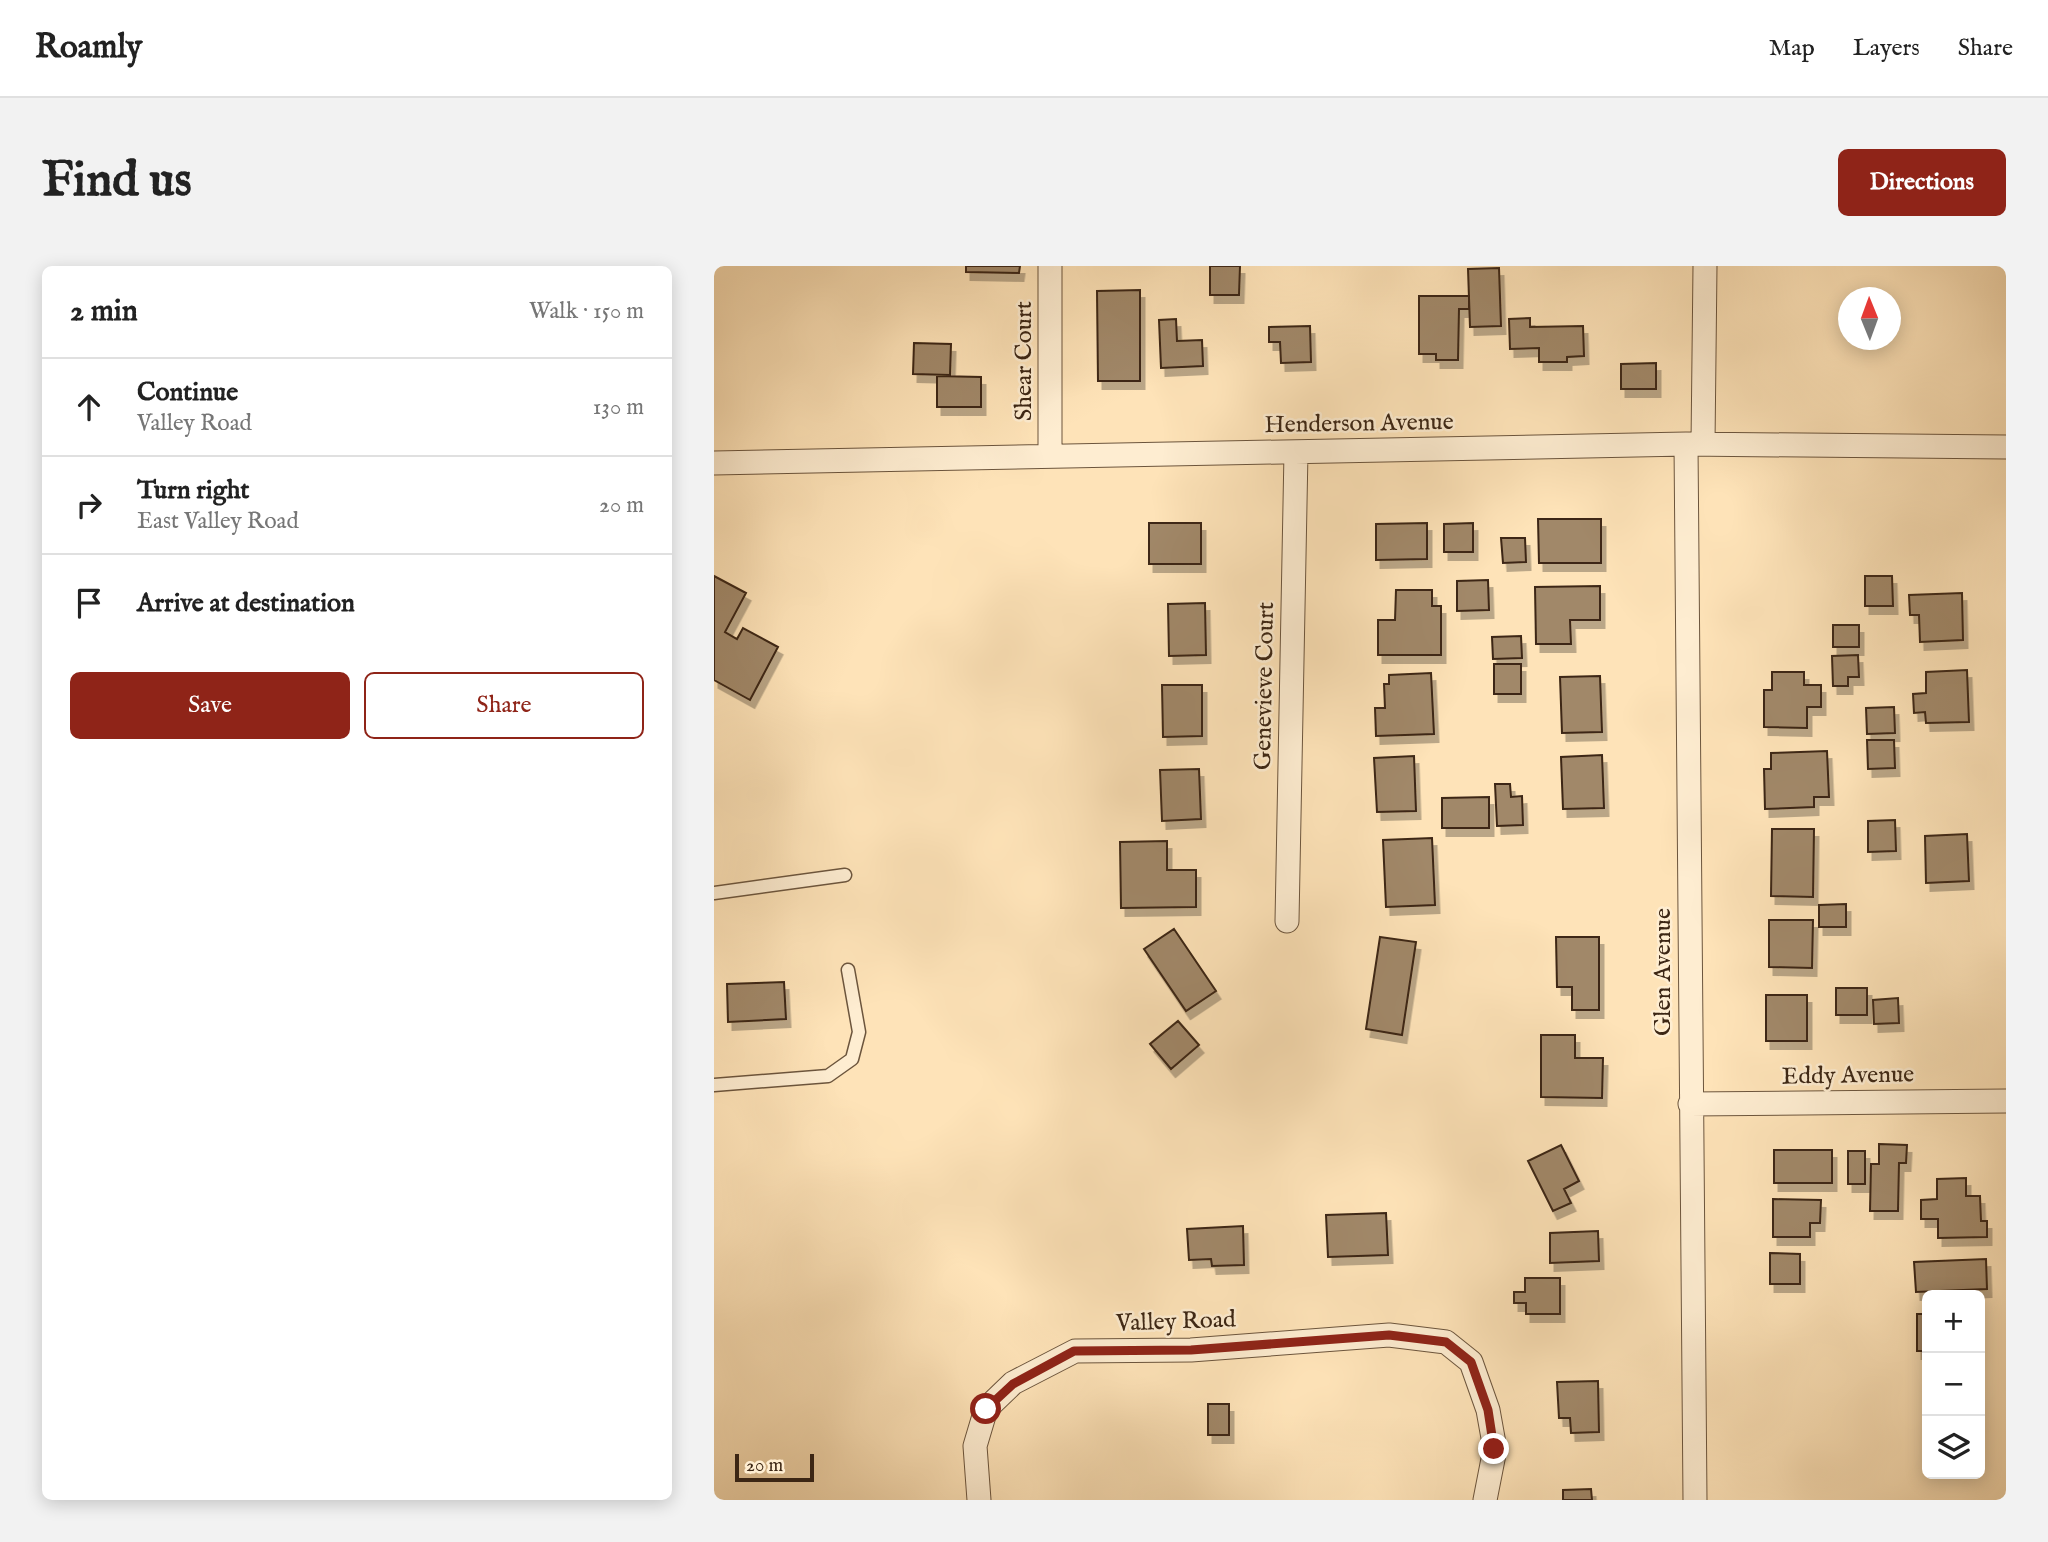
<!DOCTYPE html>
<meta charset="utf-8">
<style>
body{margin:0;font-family:"IM FELL English",serif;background:#f2f2f2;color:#222}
.controls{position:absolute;right:21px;bottom:21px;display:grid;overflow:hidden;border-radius:10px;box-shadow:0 4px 18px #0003}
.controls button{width:63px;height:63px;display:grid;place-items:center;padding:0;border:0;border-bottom:2px solid #e0e0e0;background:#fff;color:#222;font:35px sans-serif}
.compass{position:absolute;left:1124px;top:21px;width:63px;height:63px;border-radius:50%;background:#fff;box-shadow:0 4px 18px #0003;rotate:359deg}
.scale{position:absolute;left:21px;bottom:18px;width:79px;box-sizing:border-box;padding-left:7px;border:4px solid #3c2614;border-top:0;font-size:19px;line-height:24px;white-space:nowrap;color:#3c2614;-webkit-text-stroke:5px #feedd1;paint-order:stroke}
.stop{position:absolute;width:21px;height:21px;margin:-16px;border:5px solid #8f2418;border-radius:50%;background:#fff}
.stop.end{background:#8f2418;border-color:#fff;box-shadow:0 2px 7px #0008}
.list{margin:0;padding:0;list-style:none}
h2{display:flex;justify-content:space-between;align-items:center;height:91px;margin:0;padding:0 28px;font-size:30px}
h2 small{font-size:23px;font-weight:400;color:#767676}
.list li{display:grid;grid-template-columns:46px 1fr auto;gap:21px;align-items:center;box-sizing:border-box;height:98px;padding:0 28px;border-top:2px solid #e0e0e0}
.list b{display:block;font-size:26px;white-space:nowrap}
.list p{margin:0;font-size:23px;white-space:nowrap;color:#767676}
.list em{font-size:23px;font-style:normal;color:#767676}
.actions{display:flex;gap:14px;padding:21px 28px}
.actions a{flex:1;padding:16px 0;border:2px solid #8f2418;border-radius:10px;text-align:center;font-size:24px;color:#8f2418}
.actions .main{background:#8f2418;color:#fff}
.icon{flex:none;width:38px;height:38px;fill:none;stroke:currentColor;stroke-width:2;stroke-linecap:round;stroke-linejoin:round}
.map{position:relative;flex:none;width:1292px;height:1234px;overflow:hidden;border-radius:10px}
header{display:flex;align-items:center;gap:42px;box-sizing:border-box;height:98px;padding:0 35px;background:#fff;border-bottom:2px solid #e0e0e0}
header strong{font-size:33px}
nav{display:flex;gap:38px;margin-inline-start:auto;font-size:24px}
.intro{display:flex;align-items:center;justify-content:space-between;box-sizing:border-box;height:168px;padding:0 42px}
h1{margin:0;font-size:49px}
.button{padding:18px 32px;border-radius:10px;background:#8f2418;color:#fff;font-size:24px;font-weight:700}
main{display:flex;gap:42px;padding:0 42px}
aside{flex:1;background:#fff;border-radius:10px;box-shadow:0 4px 18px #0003}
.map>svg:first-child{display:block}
.building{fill:#a18869;stroke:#3c2614;stroke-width:2;filter:url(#shadow)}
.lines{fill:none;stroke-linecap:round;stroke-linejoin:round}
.service-casing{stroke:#6c553d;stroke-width:15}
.minor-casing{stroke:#6c553d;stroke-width:25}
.service{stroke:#feedd1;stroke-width:12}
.minor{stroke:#feedd1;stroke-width:23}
.route{stroke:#8f2418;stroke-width:9}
.labels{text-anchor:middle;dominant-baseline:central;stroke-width:5;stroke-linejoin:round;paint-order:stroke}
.street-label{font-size:24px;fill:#3c2614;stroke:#feedd1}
</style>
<header>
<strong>Roamly</strong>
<nav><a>Map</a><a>Layers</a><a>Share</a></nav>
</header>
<div class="intro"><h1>Find us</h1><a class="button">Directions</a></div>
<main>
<aside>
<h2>2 min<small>Walk · 150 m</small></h2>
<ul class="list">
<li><svg class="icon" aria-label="ahead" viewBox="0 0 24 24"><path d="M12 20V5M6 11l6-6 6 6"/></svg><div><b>Continue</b><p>Valley Road</p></div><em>130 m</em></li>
<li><svg class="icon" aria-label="right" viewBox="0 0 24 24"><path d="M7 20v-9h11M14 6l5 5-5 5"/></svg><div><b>Turn right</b><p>East Valley Road</p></div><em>20 m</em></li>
<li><svg class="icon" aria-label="arrive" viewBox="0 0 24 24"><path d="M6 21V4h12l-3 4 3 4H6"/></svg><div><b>Arrive at destination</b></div></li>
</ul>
<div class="actions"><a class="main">Save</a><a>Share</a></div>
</aside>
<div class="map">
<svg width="1292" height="1234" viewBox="0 0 1292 1234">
<defs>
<filter id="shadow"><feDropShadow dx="4.5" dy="8" stdDeviation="0" flood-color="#0004"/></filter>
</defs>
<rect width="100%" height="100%" fill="#fee3b8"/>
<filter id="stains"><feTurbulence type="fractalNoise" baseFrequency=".00286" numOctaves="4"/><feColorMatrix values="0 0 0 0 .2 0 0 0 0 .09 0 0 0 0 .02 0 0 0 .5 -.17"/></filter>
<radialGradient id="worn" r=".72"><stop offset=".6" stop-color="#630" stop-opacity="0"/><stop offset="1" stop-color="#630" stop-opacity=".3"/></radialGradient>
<path class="building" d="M252,0H306L305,7L252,6Z
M496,0H526L525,29H496Z
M785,2L787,60L756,61L754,3Z
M426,24V115H384L383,25Z
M705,30H755V43H745L744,94H722V88H705Z
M816,52V61L869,60L870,90L853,91V96H825V82L796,83L795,53Z
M462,53L463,75L488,74L489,100L447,102L445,54Z
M596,60L597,96L567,97L566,76H555V61Z
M200,77L237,78L236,109L199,108Z
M942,97V123H907V98Z
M223,110L267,111V141H223Z
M824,253H887V297H825Z
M435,257H487V298H435Z
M713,257V293L662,294V258Z
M759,257V286H730V258Z
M787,272H811L812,296L789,297Z
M0,310L32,327L11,366L23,373L29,362L64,381L36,434L0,414Z
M1151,310H1178L1179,340H1151Z
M774,314L775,344L743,345V315Z
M886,320V354H856L857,378H822L821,321Z
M682,324H718V340H727V389H664V354H681Z
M1248,327L1249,374L1206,376L1205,349H1196L1195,329Z
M491,337L492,389L455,390L454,338Z
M1119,359H1145V381H1119Z
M807,370L808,392L779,393L778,371Z
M1144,389L1145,411H1134V420H1119L1118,390Z
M780,398H807V428H780Z
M1253,404L1255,456L1212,457L1211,446L1200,447L1199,428L1212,427V406Z
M1058,406H1090V419H1107V441H1093V462L1050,461V424H1058Z
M717,407L720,468L662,470L661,442H671L670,418H675V409Z
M886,410L888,466L848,467L846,411Z
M448,419H488V470L449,471Z
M1180,441L1181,467L1153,468L1152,442Z
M1153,474H1180L1181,502L1154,503Z
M1113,485L1115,531H1100V541L1051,543L1050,503H1057V487Z
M888,489L890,542L849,543L847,491Z
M700,490L702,545L663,546L660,492Z
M485,503L487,553L448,555L446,504Z
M781,518H796L797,531L808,530L809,559L783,560Z
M775,531V562H728V532Z
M1181,554L1182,585L1154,586V555Z
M1058,563H1100L1099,631L1057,630Z
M1253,568L1255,615L1212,617L1211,570Z
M718,572L721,639L672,641L669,574Z
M453,575V604H482V641L407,642L406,576Z
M1132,638V661H1105V639Z
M1055,654H1099L1098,702L1055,701Z
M460,663L502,725L472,745L430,683Z
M666,671L702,676L688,769L652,763Z
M842,671H885V744H858V721H843Z
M70,716L72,753L14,756L13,718Z
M1122,722H1153V749H1122Z
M1052,729H1093V775H1052Z
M1184,732L1185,757L1160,758L1159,734Z
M464,755L485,779L457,803L436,778Z
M827,769H861V792H889L888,832L827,831Z
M1165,878L1193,879L1192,897H1185L1184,945H1156L1157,898H1165Z
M847,879L865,915L850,923L857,937L839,945L814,895Z
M1060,884H1118V917H1060Z
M1134,885H1151V918H1134Z
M1252,912V930H1266L1267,955H1273V971L1224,972V953H1207V934L1223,933V913Z
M1059,933L1107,934L1106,957H1096V971H1059Z
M672,947L674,989L614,991L612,949Z
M529,960L530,999L498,1000L497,993L475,994L473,963Z
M884,965L885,995L836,997V967Z
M1056,987L1086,988V1018H1056Z
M1272,993L1273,1023L1202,1026L1200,996Z
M811,1012H846V1048H812V1037H800V1026H811Z
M1203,1048H1213V1085H1203Z
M884,1115L885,1166L857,1167L856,1152H845L843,1116Z
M494,1138H515V1169H494Z
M877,1223L878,1234H849V1224Z"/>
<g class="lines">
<defs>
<path id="service" d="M0,627L131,609
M0,819L114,810L138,793L145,766L134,704"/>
<path id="minor" d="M336,0V190
M972,178L981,1234
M989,178L991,0
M0,197L972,178L1292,181
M573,655L582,186
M976,838L1292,835
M265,1234L261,1180L272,1143L299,1117L361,1085L477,1084L675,1069L732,1076L757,1096L774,1144L781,1183L771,1234"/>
</defs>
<use href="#service" class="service-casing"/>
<use href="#minor" class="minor-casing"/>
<use href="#service" class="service"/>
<use href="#minor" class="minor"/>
</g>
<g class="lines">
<path class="route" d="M272,1143L299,1118L360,1085L477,1084L675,1069L732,1076L757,1096L774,1144L780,1183"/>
</g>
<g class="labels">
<g class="street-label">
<text transform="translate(310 95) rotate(-90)">Shear Court</text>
<text transform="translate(645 158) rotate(-1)">Henderson Avenue</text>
<text transform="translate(551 420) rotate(-89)">Genevieve Court</text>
<text transform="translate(949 706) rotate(-90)">Glen Avenue</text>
<text transform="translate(1134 810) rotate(-1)">Eddy Avenue</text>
<text transform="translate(462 1056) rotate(-2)">Valley Road</text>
</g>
</g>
<rect width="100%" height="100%" filter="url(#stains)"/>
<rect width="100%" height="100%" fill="url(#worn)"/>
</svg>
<div class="controls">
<button>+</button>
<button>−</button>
<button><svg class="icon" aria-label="layers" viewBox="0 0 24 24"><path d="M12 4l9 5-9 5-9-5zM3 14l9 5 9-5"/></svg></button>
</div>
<svg class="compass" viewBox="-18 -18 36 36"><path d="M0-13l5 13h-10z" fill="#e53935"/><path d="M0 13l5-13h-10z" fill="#767676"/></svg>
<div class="scale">20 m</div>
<div class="stop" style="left:272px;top:1143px"></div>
<div class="stop end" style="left:780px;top:1183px"></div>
</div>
</main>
